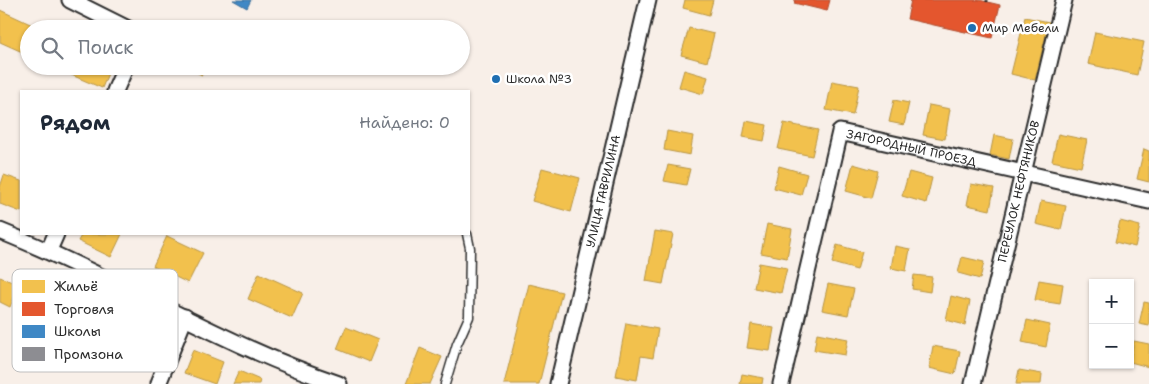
<!DOCTYPE html>
<html lang="ru">
<meta charset="utf-8">
<style>
body{margin:0;font-family:"Shantell Sans",sans-serif;background:#f2f2f3;color:#1f2937}
.controls{position:absolute;right:15px;bottom:15px;display:grid;overflow:hidden;border-radius:0px;box-shadow:0 1px 4px #0004}
.controls button{width:45px;height:45px;display:grid;place-items:center;padding:0;border:0;border-bottom:1px solid #e0e1e3;background:#fff;color:#1f2937;font:25px sans-serif}
.list{margin:0;padding:0;list-style:none}
h2{display:flex;justify-content:space-between;align-items:center;height:65px;margin:0;padding:0 20px;font-size:21px}
h2 small{font-size:16px;font-weight:400;color:#747a83}
.icon{flex:none;width:28px;height:28px;fill:none;stroke:currentColor;stroke-width:2;stroke-linecap:round;stroke-linejoin:round}
.map{position:relative;flex:none;width:1149px;height:384px;overflow:hidden}
.search{position:absolute;background:#fff;box-shadow:0 1px 4px #0004;left:20px;top:20px;width:450px;height:55px;display:flex;align-items:center;gap:12px;box-sizing:border-box;padding:0 18px;border-radius:28px;color:#747a83;font-size:19px}
.panel{position:absolute;background:#fff;box-shadow:0 1px 4px #0004;left:20px;top:90px;width:450px;height:145px;border-radius:0px}
.map>svg:first-child{display:block}
.homes{fill:#f2c14e;stroke:#b69444}
.shops{fill:#e4572e;stroke:#ac4a2d}
.schools{fill:#3f88c5;stroke:#396c97}
.lines{fill:none;stroke-linecap:round;stroke-linejoin:round}
.service-casing{stroke:#2b2b2b;stroke-width:11}
.minor-casing{stroke:#2b2b2b;stroke-width:19}
.path{stroke:#2b2b2b;stroke-width:3;stroke-dasharray:5 4;stroke-linecap:butt}
.service{stroke:#fff;stroke-width:8}
.minor{stroke:#fff;stroke-width:15}
.poi-dot{fill:#1f6fb2;stroke:#fff;stroke-width:2}
.labels{text-anchor:middle;dominant-baseline:central;stroke-width:5;stroke-linejoin:round;paint-order:stroke}
.poi-label{font-size:12px;fill:#2b2b2b;stroke:#fff;text-anchor:start}
.street-label{font-size:12px;fill:#2b2b2b;stroke:#fff}
.key{fill:#fff;stroke:#bfbfbf;stroke-width:1}
.key-label{font-size:14px;fill:#2b2b2b}
</style>
<div class="map">
<svg width="1149" height="384" viewBox="0 0 1149 384">
<rect width="100%" height="100%" fill="#f8efe8"/>
<filter id="ink" filterUnits="userSpaceOnUse"><feTurbulence type="fractalNoise" baseFrequency=".02" numOctaves="2"/><feDisplacementMap in="SourceGraphic" scale="10" xChannelSelector="R" yChannelSelector="G"/><feConvolveMatrix kernelMatrix="1 2 1 2 8 2 1 2 1" color-interpolation-filters="sRGB"/></filter>
<g filter="url(#ink)">
<path class="homes" d="M685,0H713L709,15L683,8Z
M0,10L41,29H29V55L0,42Z
M1025,17L1049,22L1035,80L1011,74Z
M689,28L714,34L707,62L681,55Z
M1095,32L1144,42L1137,75L1088,64Z
M56,66H111L102,88L55,68Z
M184,66H207L202,75Z
M684,70L708,77L703,94L679,87Z
M832,81L859,86L853,115L826,110Z
M894,100L909,103L904,125L889,122Z
M929,105L950,109L945,139L923,135Z
M746,121L767,125L764,141L743,137Z
M784,123L818,130L812,156L778,149Z
M667,131L693,136L690,155L664,150Z
M1058,134L1087,140L1081,167L1052,161Z
M994,135L1013,139L1009,159L990,155Z
M1144,149L1149,151V182L1137,179Z
M853,164L878,171L871,198L846,191Z
M668,165L690,169L686,185L664,181Z
M779,166L807,174L801,195L774,188Z
M542,168L580,178L571,212L532,201Z
M909,172L932,178L926,203L902,196Z
M4,175L21,181V212L0,204V187Z
M971,184L994,188L990,210L967,205Z
M1041,201L1066,206L1061,230L1036,224Z
M1120,221L1140,226L1135,247L1115,242Z
M767,224L792,229L787,258L761,253Z
M655,231L673,234L663,284L646,281Z
M82,234H122L111,257L78,241Z
M167,236L203,253L188,283L153,266Z
M837,245L862,252L857,270L832,263Z
M895,246L910,249L906,271L891,268Z
M962,257L984,262L980,279L958,273Z
M759,263L787,268L781,293L754,288Z
M259,273L303,293L292,318L248,299Z
M914,275L932,277L930,292L912,289Z
M0,277L19,285L10,307L0,302Z
M1039,280L1063,284L1060,304L1035,300Z
M529,284L562,292L539,384H504Z
M828,284L854,289L848,315L822,310Z
M951,296L970,301L965,325L946,320Z
M1144,302L1149,303V326L1139,324Z
M1027,320L1050,325L1046,347L1022,342Z
M626,323L658,329L653,358L641,356L637,380L616,376Z
M751,324L774,328L770,351L747,348Z
M346,327L378,340L369,362L337,349Z
M817,333L848,339L845,355L814,350Z
M1134,341L1149,344V367L1130,362Z
M933,346L960,351L955,374L929,368Z
M420,348L442,357L430,384H406Z
M193,350L223,362L215,384L184,373Z
M1019,370L1042,374L1041,384H1016Z
M239,371L260,380L259,384H233Z
M742,374L763,378L762,384H740Z"/>
<path class="shops" d="M795,0H830L827,11L794,3Z
M911,0H979L1000,5L992,38L907,19Z"/>
<path class="schools" d="M233,0H251L247,8Z"/>
<g class="lines">
<defs>
<path id="service" d="M445,384L457,344L469,317L470,248L467,234"/>
<g id="minor">
<path d="M70,0L128,29"/>
<path d="M115,91L126,66"/>
<path d="M0,231C115,277 222,345 339,384"/>
<path d="M49,250L56,234"/>
<path d="M158,384L185,317"/>
<path id="s1" d="M558,384L648,0"/>
<path id="s2" d="M781,384L840,132L1149,201"/>
<path id="s3" d="M973,384L1064,0"/>
</g>
</defs>
<use href="#service" class="service-casing"/>
<use href="#minor" class="minor-casing"/>
<path class="path" d="M987,2V0"/>
<use href="#service" class="service"/>
<use href="#minor" class="minor"/>
</g>
</g>
<g class="poi-dot">
<circle cx="972" cy="28" r="5"/>
<circle cx="496" cy="79" r="5"/>
</g>
<g class="labels">
<g class="poi-label">
<text x="982" y="28">Мир Мебели</text>
<text x="506" y="79">Школа №3</text>
</g>
<g class="street-label">
<text stroke="none"><textPath href="#s2" startOffset="332">ЗАГОРОДНЫЙ ПРОЕЗД</textPath></text>
<text stroke="none"><textPath href="#s1" startOffset="198">УЛИЦА ГАВРИЛИНА</textPath></text>
<text stroke="none"><textPath href="#s3" startOffset="198">ПЕРЕУЛОК НЕФТЯНИКОВ</textPath></text>
</g>
</g>
<rect x="12" y="269" width="166" height="103" rx="8" class="key"/>
<rect x="22" y="280" width="23" height="13" fill="#f2c14e"/>
<rect x="22" y="302" width="23" height="14" fill="#e4572e"/>
<rect x="22" y="325" width="23" height="13" fill="#3f88c5"/>
<rect x="22" y="347" width="23" height="14" fill="#8d8d92"/>
<g class="key-label">
<text x="54" y="291">Жильё</text>
<text x="54" y="314">Торговля</text>
<text x="54" y="336">Школы</text>
<text x="54" y="359">Промзона</text>
</g>
</svg>
<div class="controls">
<button>+</button>
<button>−</button>
</div>
<div class="search"><svg class="icon" aria-label="search" viewBox="0 0 24 24"><circle cx="10" cy="10" r="6"/><path d="M15 15l6 6"/></svg>Поиск</div>
<section class="panel">
<h2>Рядом<small>Найдено: 0</small></h2>
<ul class="list">
</ul>
</section>
</div>
